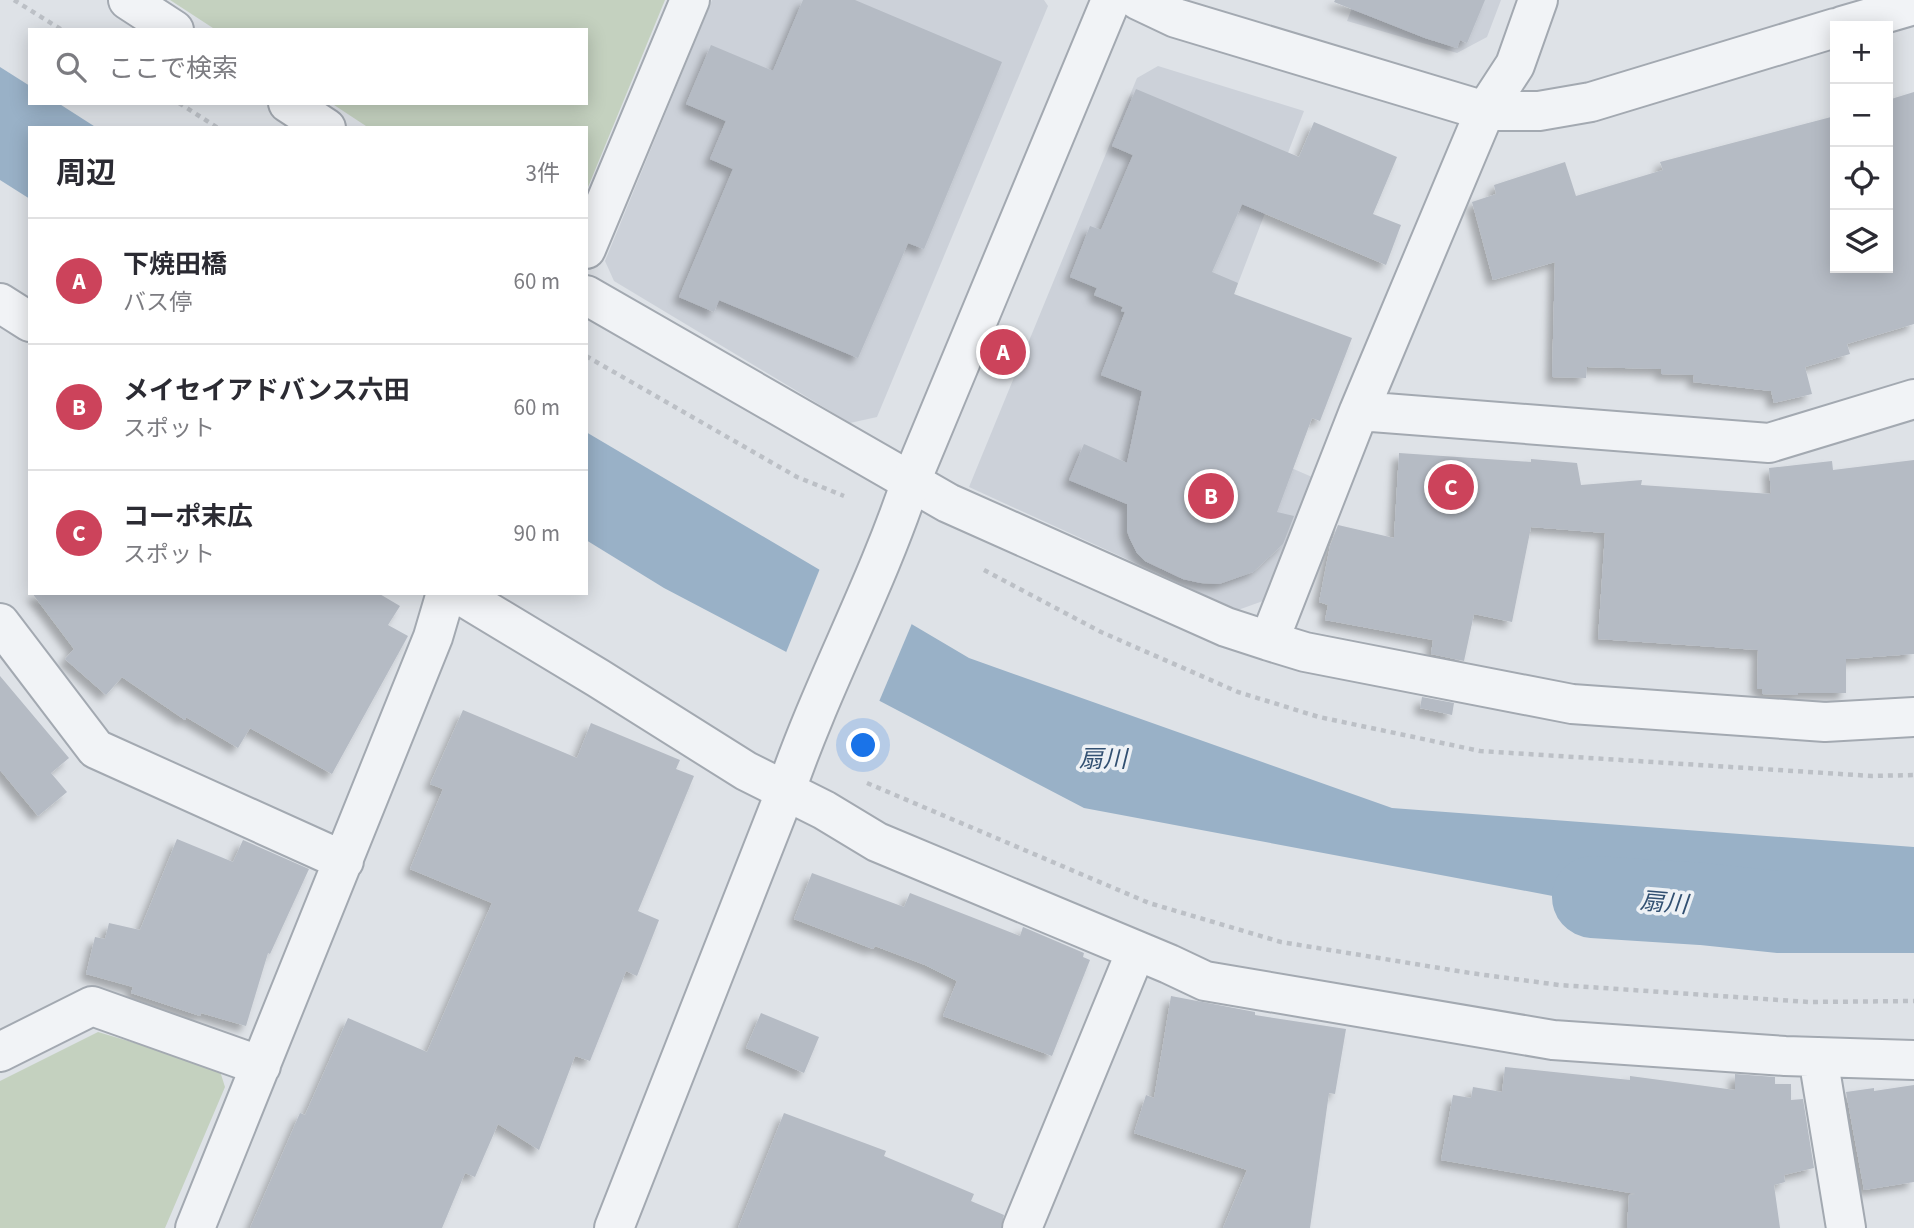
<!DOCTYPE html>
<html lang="ja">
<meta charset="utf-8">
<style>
body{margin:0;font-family:"Source Sans 3","Noto Sans JP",sans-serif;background:#f2f2f3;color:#2b2b33}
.controls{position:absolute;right:21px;top:21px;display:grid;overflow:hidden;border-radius:0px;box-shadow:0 4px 18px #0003}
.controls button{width:63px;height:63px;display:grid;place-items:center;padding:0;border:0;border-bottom:2px solid #e1e1e2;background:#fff;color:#2b2b33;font:35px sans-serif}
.you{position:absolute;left:864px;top:746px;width:24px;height:24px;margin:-18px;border:5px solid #fff;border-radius:50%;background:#1a73e8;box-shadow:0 0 0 10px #1a73e833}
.badge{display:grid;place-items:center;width:46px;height:46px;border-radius:50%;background:#cc435b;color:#fff;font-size:23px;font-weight:700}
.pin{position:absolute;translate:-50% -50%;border:4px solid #fff;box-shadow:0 2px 7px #0006}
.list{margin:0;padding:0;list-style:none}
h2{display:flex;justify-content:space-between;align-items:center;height:91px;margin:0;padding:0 28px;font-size:30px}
h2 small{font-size:23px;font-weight:400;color:#7c7c81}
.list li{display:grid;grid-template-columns:46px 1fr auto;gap:21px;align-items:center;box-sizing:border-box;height:126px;padding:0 28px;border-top:2px solid #e1e1e2}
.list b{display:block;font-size:26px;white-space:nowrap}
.list p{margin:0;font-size:23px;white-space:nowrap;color:#7c7c81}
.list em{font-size:23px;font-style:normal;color:#7c7c81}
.icon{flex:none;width:38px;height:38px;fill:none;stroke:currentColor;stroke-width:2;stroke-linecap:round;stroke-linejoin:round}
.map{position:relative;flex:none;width:1914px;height:1228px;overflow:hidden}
.search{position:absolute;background:#fff;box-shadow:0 4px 18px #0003;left:28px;top:28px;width:560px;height:77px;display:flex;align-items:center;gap:18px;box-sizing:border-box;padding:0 24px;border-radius:0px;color:#7c7c81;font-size:26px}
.panel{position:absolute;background:#fff;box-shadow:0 4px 18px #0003;left:28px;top:126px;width:560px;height:469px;border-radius:0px}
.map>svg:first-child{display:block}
.built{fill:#ccd1d9}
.green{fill:#c4d1bf}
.water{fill:#99b1c7}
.pier{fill:#dee2e7}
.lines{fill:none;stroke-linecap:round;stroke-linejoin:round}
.river{stroke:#99b1c7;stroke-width:82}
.building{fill:#b5bbc4;filter:url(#shadow)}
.minor-casing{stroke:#a3a9b1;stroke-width:42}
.tertiary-casing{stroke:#a3a9b1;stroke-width:42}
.path{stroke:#bcc0c6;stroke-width:4.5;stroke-dasharray:5 5;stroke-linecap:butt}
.minor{stroke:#f1f3f6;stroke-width:38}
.tertiary{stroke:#f1f3f6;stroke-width:38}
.labels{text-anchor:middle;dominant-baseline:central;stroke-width:7;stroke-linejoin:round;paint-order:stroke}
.water-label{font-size:24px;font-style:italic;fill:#325071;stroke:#edf1f5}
</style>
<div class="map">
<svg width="1914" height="1228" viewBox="0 0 1914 1228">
<defs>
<filter id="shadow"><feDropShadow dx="-6" dy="6" stdDeviation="3.5" flood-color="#0004"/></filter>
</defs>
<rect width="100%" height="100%" fill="#dee2e7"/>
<path class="built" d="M712,0H1044L1048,6L877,417L850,423L614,281L605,261Z
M1355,0H1501L1487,37L1457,53L1347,21Z
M1158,66L1304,111L1185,422L1312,477L1263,601L1238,610L969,487L1137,78Z"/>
<path class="green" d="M170,0H665L586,192V128H369L331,103H586V30H216Z
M98,1032L219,1068L225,1087L165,1228H0V1081Z"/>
<path class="water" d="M0,67L30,86V103H58L97,128H30V199L0,180Z
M586,432L969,658L1392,808L1914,847V914L1558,897L1084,808L664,588L586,540Z"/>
<path class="pier" d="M821,566L913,621L878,704L785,655Z"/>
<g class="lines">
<path class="river" d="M1593,897L1702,904L1779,912H1914"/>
</g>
<path class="building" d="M803,0H855L1002,62L924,249L908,243L858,358L719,300L714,312L679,297L733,169L710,159L726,121L686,104L711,45L773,71Z
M1335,0H1485L1467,43L1460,40L1457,48L1425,38L1334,2Z
M1136,89L1299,157L1314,122L1397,157L1373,214L1401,225L1386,265L1242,204L1212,272L1238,283L1234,294L1352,338L1320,421L1312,418L1277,512L1294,516L1283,544L1253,572L1219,584L1201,583L1183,579L1145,561L1137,553L1130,539L1127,531V504L1069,480L1084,444L1127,463L1142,391L1101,375L1125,312L1121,311L1123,307L1094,295L1097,288L1070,277L1090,226L1101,230L1133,155L1112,146Z
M1914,92V324L1847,344L1850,354L1805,367L1812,394L1774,403L1771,391L1693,382L1694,375L1661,374V369L1587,367L1586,378L1552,377L1555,262L1493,280L1472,202L1496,194L1494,185L1565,162L1576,196L1663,170L1660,162L1835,116V268H1888V100Z
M1399,453L1531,462V459L1577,463L1581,485L1642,480L1641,485L1771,494L1769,468L1832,461L1833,470L1914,460V654L1846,659V693H1798V695L1762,694V689H1757L1758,650L1598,639L1605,533L1531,527L1512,622L1474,614L1464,661L1431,654L1433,640L1325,620L1328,605L1319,602L1330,546L1338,525L1394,538Z
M32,593H378L400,606L388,625L408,636L332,774L250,728L238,748L186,717L185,720L122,677L106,695L65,659L74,649Z
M0,676L69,758L51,773L67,792L38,816L0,770Z
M1422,697L1454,703L1452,715L1420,708Z
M463,710L577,758L591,723L680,760L676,769L694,776L638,911L659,920L637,976L626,971L590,1061L575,1056L539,1150L498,1124L475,1177L465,1173L442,1228H250L300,1113L305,1115L348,1018L427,1052L492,903L410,869L443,789L430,784Z
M177,839L233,862L243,840L309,869L270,954L268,953L246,1026L201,1013L200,1016L131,993L133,987L86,974L95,937L105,939L109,923L140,930Z
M812,873L904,907L910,893L1020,936L1023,927L1084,953L1083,957L1090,960L1052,1056L943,1016L957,981L925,965L875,946L873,949L794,919Z
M1171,996L1255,1012V1015L1346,1029L1335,1094L1329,1093L1310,1228H1223L1247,1170L1134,1133L1146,1095L1154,1098Z
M761,1013L819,1037L804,1073L746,1048Z
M1505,1067L1630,1080V1076L1735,1090V1074L1775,1077V1084H1791V1100L1803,1099L1814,1168L1784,1175L1785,1182L1774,1185L1780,1228H1627L1629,1195L1636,1194L1441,1160L1453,1095L1471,1098L1473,1087L1502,1092Z
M1914,1085V1182L1864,1190L1846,1092L1874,1088V1091Z
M784,1113L886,1151L884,1156L974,1194L971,1201L1004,1215L1001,1228H738Z"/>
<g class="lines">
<defs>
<path id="minor" d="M128,0L174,30
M1538,0L1515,65L1485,111L1466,156L1359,411L1269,641L1305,652L1572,704L1825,722L1914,717
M288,103L326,128
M586,249L690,0
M586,295L948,503L1226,627L1269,641
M0,303L30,322
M1359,411L1769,443L1914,399
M457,593L598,678L746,771L824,810L877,842L1169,964L1205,981L1553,1040L1785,1056L1914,1060
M0,623L96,749L344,861
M0,1052L92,1006L261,1066
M1818,1057L1846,1228
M195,1228L433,637L446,593
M1022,1228L1136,951"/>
<path id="tertiary" d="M1138,0L1176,18L1485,111H1539L1591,102L1835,28
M1842,26L1914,5
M614,1228L786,790C822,685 876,587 911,481L1111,0"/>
</defs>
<use href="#minor" class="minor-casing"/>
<use href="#tertiary" class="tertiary-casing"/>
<path class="path" d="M14,0L62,30
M179,103L218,128
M586,356L797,477L844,496
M984,570L1101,632L1238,692L1319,717L1480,751L1872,776L1914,775
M867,783L1149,903L1281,942L1470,973L1559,985L1809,1002L1914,1001"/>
<use href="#minor" class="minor"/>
<use href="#tertiary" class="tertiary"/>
</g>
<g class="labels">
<g class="water-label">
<text x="1103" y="759">扇川</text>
<text transform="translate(1664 903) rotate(5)">扇川</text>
</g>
</g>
</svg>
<div class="controls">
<button>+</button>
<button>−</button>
<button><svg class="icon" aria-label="locate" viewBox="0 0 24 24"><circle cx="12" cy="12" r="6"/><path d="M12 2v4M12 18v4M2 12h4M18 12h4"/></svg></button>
<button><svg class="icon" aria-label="layers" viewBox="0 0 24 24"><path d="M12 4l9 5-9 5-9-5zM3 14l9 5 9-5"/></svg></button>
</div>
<div class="you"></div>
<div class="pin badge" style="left:1003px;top:352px">A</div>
<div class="pin badge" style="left:1211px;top:496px">B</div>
<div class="pin badge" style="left:1451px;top:487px">C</div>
<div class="search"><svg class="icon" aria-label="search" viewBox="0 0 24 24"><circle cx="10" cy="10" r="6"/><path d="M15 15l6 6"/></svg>ここで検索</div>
<section class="panel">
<h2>周辺<small>3件</small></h2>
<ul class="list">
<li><span class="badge">A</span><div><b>下焼田橋</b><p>バス停</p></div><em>60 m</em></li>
<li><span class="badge">B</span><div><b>メイセイアドバンス六田</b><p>スポット</p></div><em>60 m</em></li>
<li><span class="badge">C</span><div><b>コーポ末広</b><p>スポット</p></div><em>90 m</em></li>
</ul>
</section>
</div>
